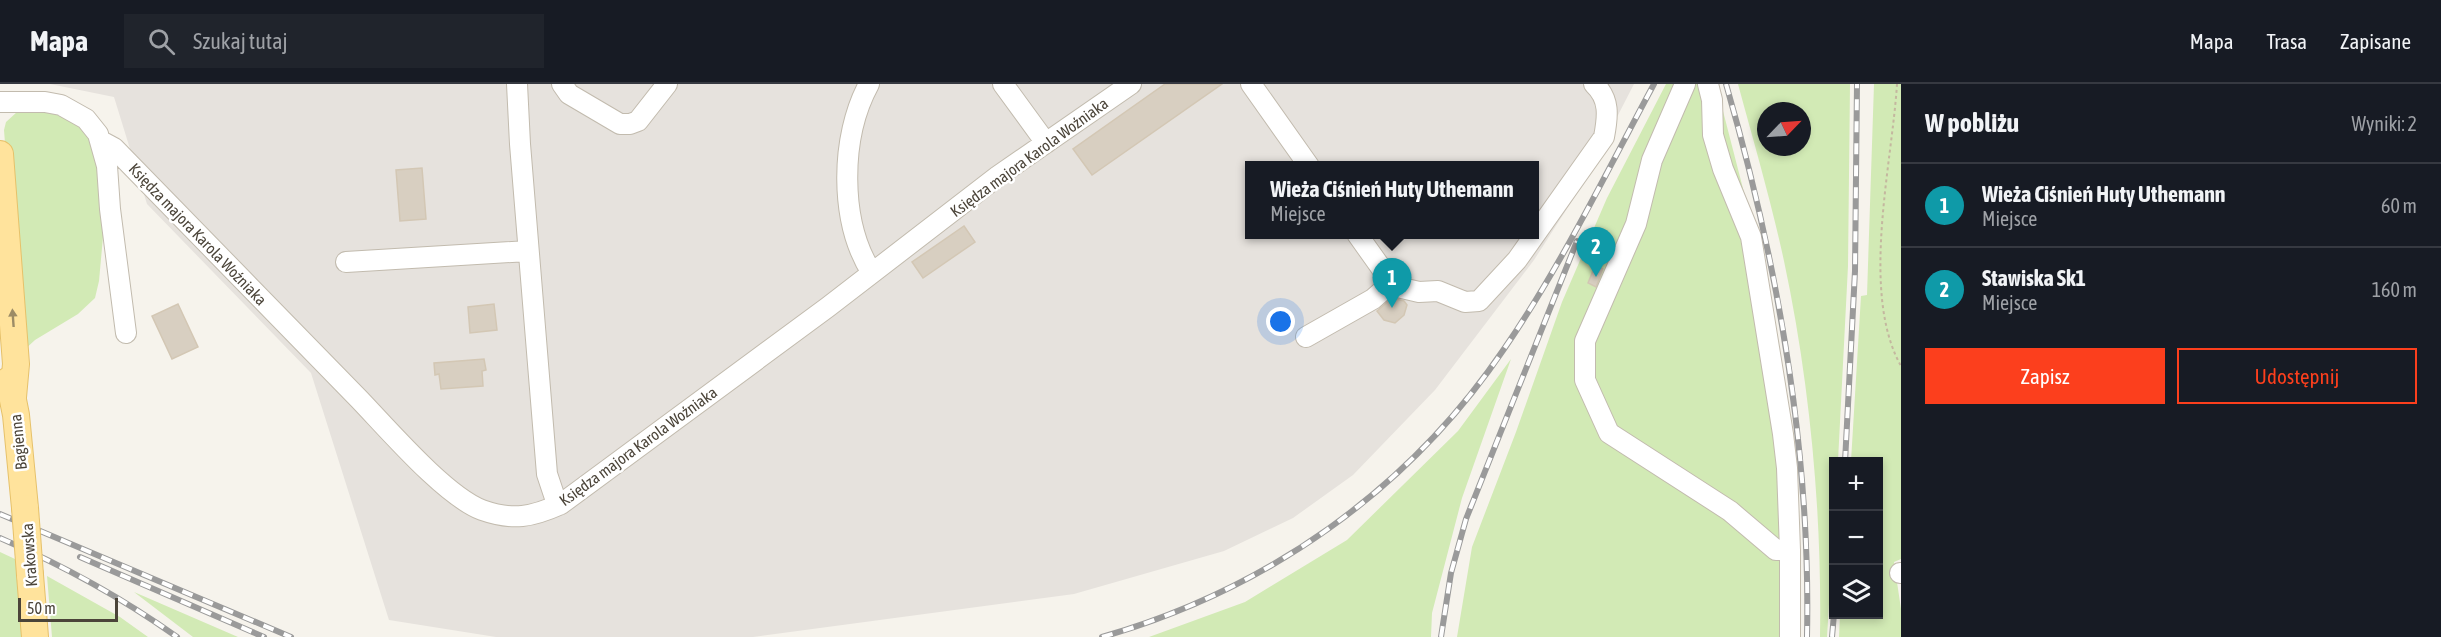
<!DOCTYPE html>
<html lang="pl">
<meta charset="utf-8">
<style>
body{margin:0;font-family:"Asap Condensed",sans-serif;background:#20242c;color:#f1f3f6}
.controls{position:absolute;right:18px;bottom:18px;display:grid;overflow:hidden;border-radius:0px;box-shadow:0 3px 9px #0003}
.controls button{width:54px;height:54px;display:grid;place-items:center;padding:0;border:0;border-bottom:2px solid #363941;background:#171b24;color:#f1f3f6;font:30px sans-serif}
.compass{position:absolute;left:1757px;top:18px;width:54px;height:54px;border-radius:50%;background:#171b24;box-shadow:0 3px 9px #0003;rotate:65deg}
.scale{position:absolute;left:18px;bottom:15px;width:100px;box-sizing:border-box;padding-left:6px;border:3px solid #4b4439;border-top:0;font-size:16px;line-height:21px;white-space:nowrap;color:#4b4439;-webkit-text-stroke:4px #fff;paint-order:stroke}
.you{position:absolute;left:1281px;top:238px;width:21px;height:21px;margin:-15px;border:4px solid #fff;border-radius:50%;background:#1a73e8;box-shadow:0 0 0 9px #1a73e833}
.badge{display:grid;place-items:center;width:39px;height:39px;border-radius:50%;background:#fc3f1d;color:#fff;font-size:20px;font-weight:700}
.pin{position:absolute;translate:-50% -50px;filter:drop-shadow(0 2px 3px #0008)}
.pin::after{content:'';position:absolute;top:32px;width:21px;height:18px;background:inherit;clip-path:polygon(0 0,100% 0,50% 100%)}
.popup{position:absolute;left:1245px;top:77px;width:294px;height:78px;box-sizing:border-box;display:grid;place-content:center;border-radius:0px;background:#171b24;filter:drop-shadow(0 2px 4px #0005);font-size:20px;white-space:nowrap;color:#9ea1a6}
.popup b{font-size:22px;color:#f1f3f6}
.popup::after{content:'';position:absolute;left:50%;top:100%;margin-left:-12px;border:12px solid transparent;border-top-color:#171b24}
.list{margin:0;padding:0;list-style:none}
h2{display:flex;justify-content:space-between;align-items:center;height:78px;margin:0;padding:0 24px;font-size:26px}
h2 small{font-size:20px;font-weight:400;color:#9ea1a6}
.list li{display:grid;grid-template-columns:39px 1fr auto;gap:18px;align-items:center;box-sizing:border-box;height:84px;padding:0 24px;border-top:2px solid #363941}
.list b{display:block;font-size:22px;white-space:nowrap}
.list p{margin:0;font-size:20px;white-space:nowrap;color:#9ea1a6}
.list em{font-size:20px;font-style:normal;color:#9ea1a6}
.actions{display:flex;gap:12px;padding:18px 24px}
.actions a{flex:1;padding:14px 0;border:2px solid #fc3f1d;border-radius:0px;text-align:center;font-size:21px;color:#fc3f1d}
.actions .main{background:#fc3f1d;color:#fff}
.icon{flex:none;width:33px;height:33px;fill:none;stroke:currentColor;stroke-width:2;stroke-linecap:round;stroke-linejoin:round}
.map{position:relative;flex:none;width:1901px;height:553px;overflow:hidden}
header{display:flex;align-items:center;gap:36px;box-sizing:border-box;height:84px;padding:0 30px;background:#171b24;border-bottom:2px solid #363941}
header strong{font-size:28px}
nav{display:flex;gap:33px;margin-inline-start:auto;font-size:21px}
.search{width:420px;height:54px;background:#20242c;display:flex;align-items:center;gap:15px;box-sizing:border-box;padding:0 21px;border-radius:0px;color:#9ea1a6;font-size:22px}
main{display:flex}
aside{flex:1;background:#171b24}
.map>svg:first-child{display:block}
.industrial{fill:#e6e2dd;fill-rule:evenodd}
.green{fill:#d2eab5;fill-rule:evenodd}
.building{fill:#d8cfc1;stroke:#d3c7b4;stroke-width:1.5}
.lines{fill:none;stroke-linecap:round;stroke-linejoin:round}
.minor-casing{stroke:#c2bbae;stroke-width:22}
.major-casing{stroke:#e6c16a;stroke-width:28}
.path{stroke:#c4b79f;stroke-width:2;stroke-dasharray:3 3;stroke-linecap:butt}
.minor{stroke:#fff;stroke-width:20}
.major{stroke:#ffe39c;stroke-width:26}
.rail-casing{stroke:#9a9a9a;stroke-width:6}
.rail{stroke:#fff;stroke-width:4;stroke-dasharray:11;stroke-linecap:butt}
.major-bridge-casing{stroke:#e6c16a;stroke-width:28;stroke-linecap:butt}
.major-bridge{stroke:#ffe39c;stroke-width:26}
.oneway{fill:#9c8c66}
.labels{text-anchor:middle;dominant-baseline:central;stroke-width:5;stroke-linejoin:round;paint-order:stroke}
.street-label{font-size:16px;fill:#4b4439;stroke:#fff}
</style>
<header>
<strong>Mapa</strong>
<div class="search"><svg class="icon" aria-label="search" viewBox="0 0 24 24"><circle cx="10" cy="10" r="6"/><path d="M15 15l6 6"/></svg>Szukaj tutaj</div>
<nav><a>Mapa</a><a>Trasa</a><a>Zapisane</a></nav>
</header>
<main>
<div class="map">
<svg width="1901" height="553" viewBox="0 0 1901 553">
<rect width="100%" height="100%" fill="#f6f3ec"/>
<path class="industrial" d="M50,0H1634L1581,103L1534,176L1435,306L1353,391L1293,434L1224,467L1074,510L753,553H496L389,536L311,289L147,120L114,13ZM1250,82H1534V150H1250Z"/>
<path class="green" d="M1666,0H1716L1763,182L1796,553H1457L1472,463L1516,348L1562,218L1607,114Z
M1738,0H1850L1848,182L1838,377L1834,378L1833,454L1827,553H1820C1822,428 1810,299 1784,177C1771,117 1754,59 1738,0ZM1766,27H1802V63H1766Z
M1874,0H1901V475L1894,478L1901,525V553H1839L1840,531L1878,530V378L1851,377L1861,212L1867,211Z
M56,27L80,39L96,64L104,142L99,197L95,214L78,230L35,256L21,269L4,46L6,38L17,28Z
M1511,275L1462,414L1432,529L1431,553H1149L1245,518L1347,456L1458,347Z
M0,468L15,475L26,553H0Z
M47,492L120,533L148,553H52Z
M134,508L238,553H193Z"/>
<path class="building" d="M1165,0H1222L1092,91L1073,65Z
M422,84L426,135L400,137L396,86Z
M964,142L975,158L923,194L912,178Z
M1595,182L1603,185L1596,203L1588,199Z
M1392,214L1404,217L1407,221L1404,231L1395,239L1384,236L1377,227Z
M178,220L198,263L172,275L152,232Z
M494,220L497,246L470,249L468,223Z
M484,275L486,286L482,287L483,302L441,305L439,290L435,291L434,279Z"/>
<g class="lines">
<defs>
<path id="minor" d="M517,0L520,60L547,390L554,411L561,420
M562,0L569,10L620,40H630L638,37L667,0
M869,0C840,53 839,138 872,189
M1003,0L1046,59
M1251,0L1309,82
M1685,0L1652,76L1636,140L1585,257V296L1609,349L1730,427L1776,466H1790
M1708,0L1712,16L1713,51L1723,85L1751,153L1783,350L1787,384L1790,466V553
M0,18H45L61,21L86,35L98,50L107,82L110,125L126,249
M101,57L114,64C195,147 277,231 358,314C387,344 445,412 482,426C513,437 532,433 561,420L828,223L998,92L1131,0
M346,178L528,167
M1389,201L1419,208L1438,207L1465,218L1479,217L1517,176L1604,53C1608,32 1610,15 1594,0
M1306,253L1373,215L1389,201V195L1357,150
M1900,489H1901"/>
<path id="major" d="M0,70L16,280L13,313
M9,296L16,331L25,424
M30,491L35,553"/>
</defs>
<use href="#minor" class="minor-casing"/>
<use href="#major" class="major-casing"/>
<path class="path" d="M1897,0C1892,81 1860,209 1901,282"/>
<use href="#minor" class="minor"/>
<use href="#major" class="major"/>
<defs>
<path id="rail" d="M1726,0C1778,180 1811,365 1807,553
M1845,378L1855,187L1857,0
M0,430L291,553
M0,454C62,481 121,513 177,553
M80,473L264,553
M1102,553C1266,506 1408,407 1504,265C1561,182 1606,89 1654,0
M1441,553L1451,489L1466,435L1577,157
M1832,553L1834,530"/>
</defs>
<use href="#rail" class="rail-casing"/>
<use href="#rail" class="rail"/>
<defs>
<path id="major-bridge" d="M25,424L30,491"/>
</defs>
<use href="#major-bridge" class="major-bridge-casing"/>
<use href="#major-bridge" class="major-bridge"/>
</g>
<defs><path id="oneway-solid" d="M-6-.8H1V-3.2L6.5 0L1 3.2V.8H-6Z" transform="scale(1.5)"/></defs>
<use class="oneway" href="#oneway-solid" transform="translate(13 234) rotate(-94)"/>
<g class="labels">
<g class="street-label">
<text transform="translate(1029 73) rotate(-36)">Księdza majora Karola Woźniaka</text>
<text transform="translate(198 150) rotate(46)">Księdza majora Karola Woźniaka</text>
<text transform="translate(18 358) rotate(-96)">Bagienna</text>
<text transform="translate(638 362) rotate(-36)">Księdza majora Karola Woźniaka</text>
<text transform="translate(29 471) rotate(-94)">Krakowska</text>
</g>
</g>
</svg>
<div class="controls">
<button>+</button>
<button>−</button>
<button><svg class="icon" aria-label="layers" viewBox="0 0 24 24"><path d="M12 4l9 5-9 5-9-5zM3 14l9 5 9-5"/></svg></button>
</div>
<svg class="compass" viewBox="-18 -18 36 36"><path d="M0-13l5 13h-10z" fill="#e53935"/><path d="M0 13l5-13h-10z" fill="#9ea1a6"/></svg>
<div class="scale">50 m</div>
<div class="you"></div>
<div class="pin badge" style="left:1392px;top:224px;background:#0f9aa8">1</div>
<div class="popup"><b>Wieża Ciśnień Huty Uthemann</b>Miejsce</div>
<div class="pin badge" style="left:1596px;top:193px;background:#0f9aa8">2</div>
</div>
<aside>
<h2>W pobliżu<small>Wyniki: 2</small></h2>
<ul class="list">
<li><span class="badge" style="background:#0f9aa8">1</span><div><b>Wieża Ciśnień Huty Uthemann</b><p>Miejsce</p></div><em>60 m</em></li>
<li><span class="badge" style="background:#0f9aa8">2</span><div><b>Stawiska Sk1</b><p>Miejsce</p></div><em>160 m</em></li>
</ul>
<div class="actions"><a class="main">Zapisz</a><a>Udostępnij</a></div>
</aside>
</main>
